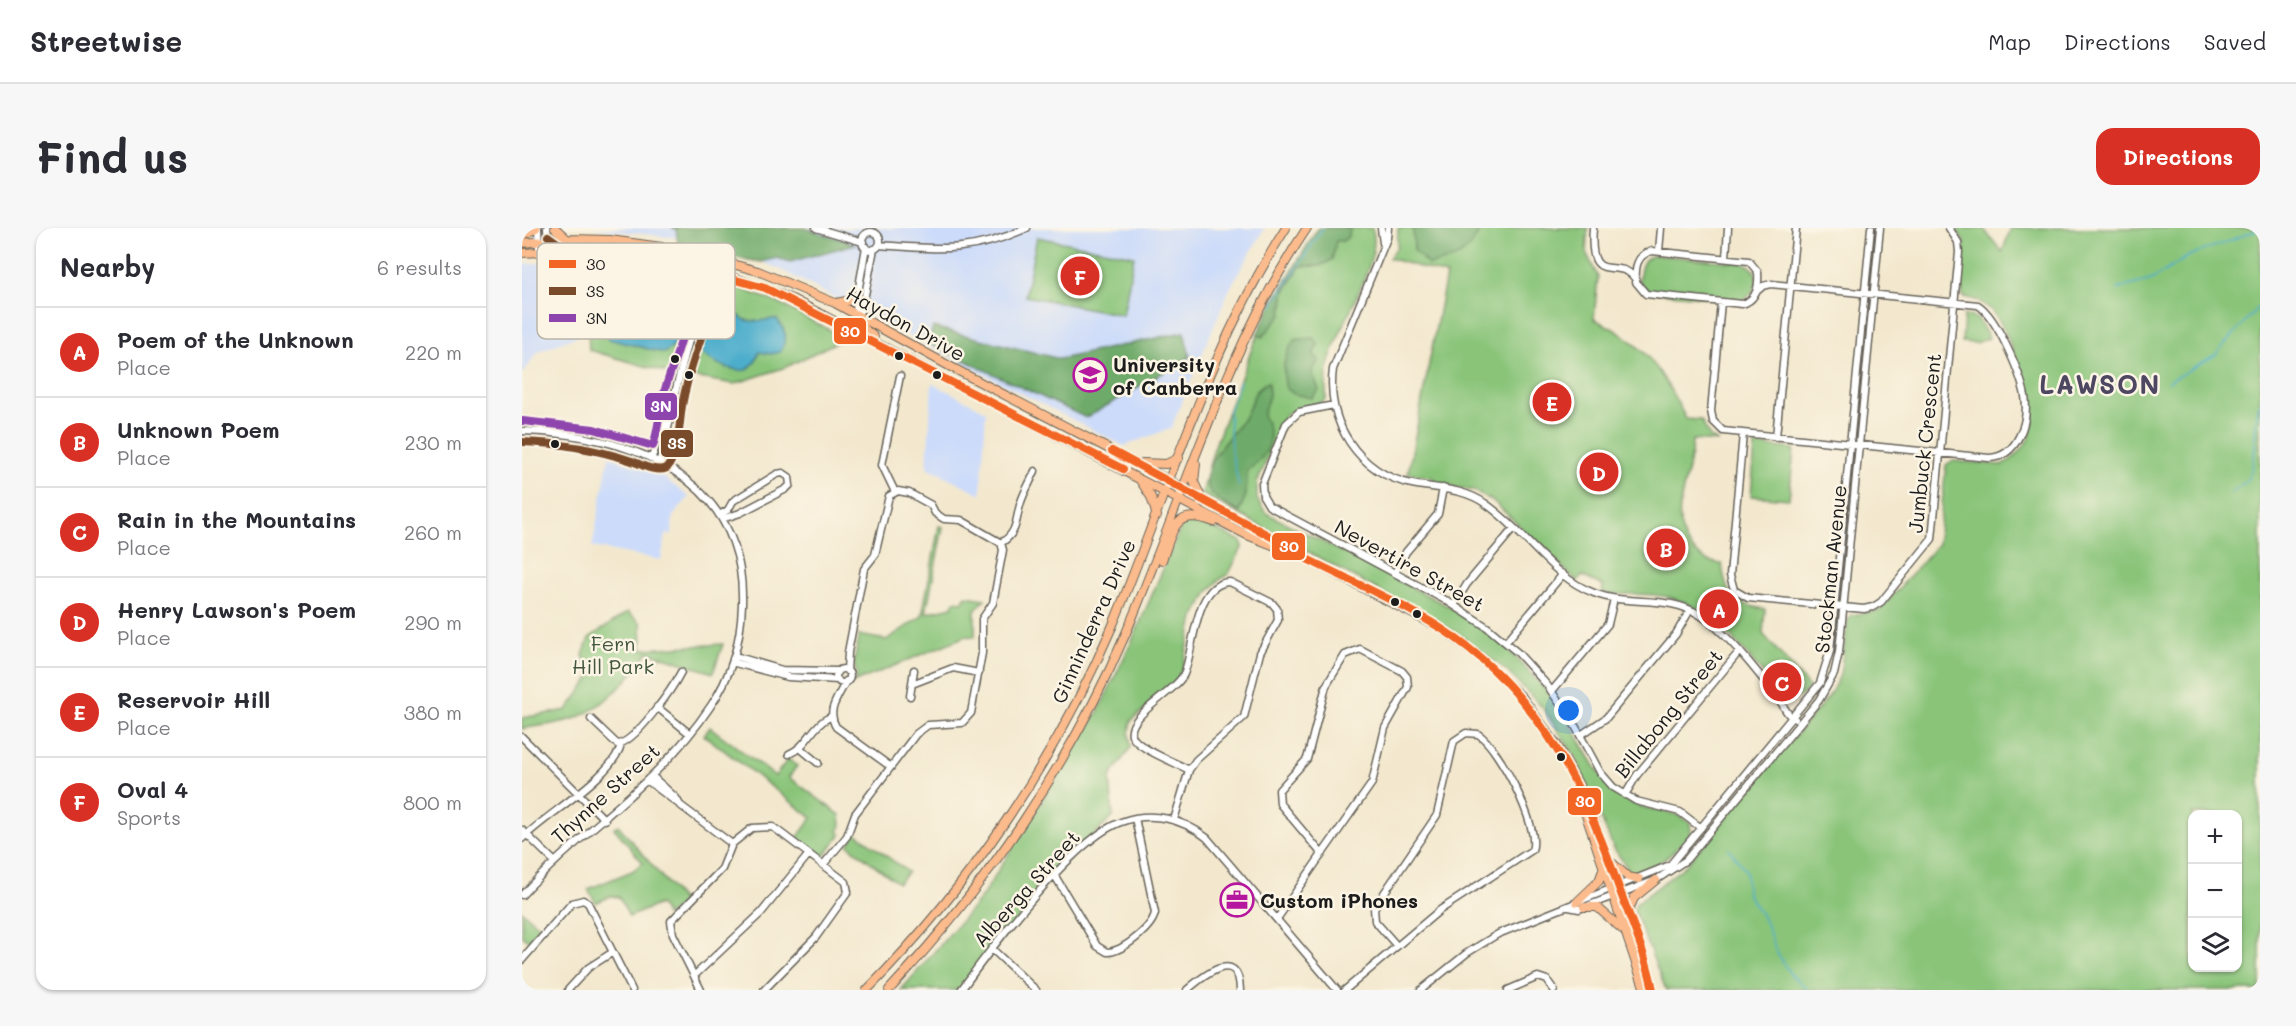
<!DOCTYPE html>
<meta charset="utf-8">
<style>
body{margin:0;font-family:Mali,sans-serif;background:#f7f7f7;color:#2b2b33}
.controls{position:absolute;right:18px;bottom:18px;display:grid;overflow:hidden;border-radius:12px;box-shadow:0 2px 4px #0004}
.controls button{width:54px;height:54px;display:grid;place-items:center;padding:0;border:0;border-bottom:2px solid #e1e1e2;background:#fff;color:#2b2b33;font:30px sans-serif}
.you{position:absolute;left:1047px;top:483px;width:21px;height:21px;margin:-15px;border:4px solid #fff;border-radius:50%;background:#1a73e8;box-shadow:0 0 0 9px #1a73e833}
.badge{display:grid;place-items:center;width:39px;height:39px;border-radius:50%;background:#d93025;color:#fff;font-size:20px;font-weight:700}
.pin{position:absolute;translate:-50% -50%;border:3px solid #fff;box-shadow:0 2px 6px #0006}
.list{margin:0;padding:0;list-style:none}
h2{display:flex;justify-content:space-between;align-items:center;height:78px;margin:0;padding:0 24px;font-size:26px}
h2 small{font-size:20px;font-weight:400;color:#7c7c81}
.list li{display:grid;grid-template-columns:39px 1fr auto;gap:18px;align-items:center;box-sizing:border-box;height:90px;padding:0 24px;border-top:2px solid #e1e1e2}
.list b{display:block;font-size:22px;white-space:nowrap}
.list p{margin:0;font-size:20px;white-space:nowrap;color:#7c7c81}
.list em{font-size:20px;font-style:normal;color:#7c7c81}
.icon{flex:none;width:33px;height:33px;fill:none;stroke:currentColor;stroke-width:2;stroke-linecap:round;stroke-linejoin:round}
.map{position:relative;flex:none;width:1738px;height:762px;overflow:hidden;border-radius:18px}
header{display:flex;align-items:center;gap:36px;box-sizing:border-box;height:84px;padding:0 30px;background:#fff;border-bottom:2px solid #e1e1e2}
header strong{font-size:28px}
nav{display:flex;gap:33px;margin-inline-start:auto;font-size:21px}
.intro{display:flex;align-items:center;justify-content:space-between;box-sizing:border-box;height:144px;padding:0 36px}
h1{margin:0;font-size:42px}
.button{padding:15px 27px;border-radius:18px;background:#d93025;color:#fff;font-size:21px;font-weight:700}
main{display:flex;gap:36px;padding:0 36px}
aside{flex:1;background:#fff;border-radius:18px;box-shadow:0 2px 4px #0004}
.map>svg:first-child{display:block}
.built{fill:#ccdbfa}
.green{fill:#89c479;stroke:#52704a;stroke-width:1.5;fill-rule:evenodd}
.forest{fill:#6eaa69;stroke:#456342;stroke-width:1.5}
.water{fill:#4daecc;stroke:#346574;stroke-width:1.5}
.pier{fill:#f3e8ce}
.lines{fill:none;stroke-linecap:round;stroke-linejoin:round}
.stream{stroke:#4daecc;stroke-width:1.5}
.minor-casing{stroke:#67635a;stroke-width:9}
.major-casing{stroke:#67635a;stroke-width:10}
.minor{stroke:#fff;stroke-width:6}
.major{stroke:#fbbb8c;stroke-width:8}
.bus-1-casing{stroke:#fcf5e5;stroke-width:12}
.bus-2-casing{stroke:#fcf5e5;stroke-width:12}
.bus-3-casing{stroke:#fcf5e5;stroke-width:12}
.bus-1{stroke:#f26522;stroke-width:8}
.bus-2{stroke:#7a4b2a;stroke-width:8}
.bus-3{stroke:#8e44ad;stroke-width:8}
.bus-dot{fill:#1c1c1c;stroke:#fcf5e5;stroke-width:2}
.labels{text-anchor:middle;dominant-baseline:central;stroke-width:5;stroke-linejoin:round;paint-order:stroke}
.street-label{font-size:20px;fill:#1c1c1c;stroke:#fcf5e5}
.poi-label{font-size:20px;font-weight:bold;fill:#1c1c1c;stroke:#fcf5e5;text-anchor:start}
.park-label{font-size:20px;fill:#42573d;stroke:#fcf5e5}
.district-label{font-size:26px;font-weight:bold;letter-spacing:1.5px;fill:#4e4761;stroke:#fcf5e5}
.key{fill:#fcf5e5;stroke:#b9b4a9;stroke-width:1.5}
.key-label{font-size:16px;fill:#1c1c1c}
.line-badge{stroke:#fcf5e5;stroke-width:2}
.badge-label{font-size:16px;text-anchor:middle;font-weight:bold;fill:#fff}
</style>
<header>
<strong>Streetwise</strong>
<nav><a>Map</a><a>Directions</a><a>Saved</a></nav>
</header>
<div class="intro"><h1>Find us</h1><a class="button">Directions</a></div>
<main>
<aside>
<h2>Nearby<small>6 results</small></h2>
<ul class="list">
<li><span class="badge">A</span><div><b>Poem of the Unknown</b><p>Place</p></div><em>220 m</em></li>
<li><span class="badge">B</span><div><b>Unknown Poem</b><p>Place</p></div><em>230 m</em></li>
<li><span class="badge">C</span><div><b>Rain in the Mountains</b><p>Place</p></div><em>260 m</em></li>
<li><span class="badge">D</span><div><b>Henry Lawson's Poem</b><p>Place</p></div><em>290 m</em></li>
<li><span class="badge">E</span><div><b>Reservoir Hill</b><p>Place</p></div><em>380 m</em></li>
<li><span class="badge">F</span><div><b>Oval 4</b><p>Sports</p></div><em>800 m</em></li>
</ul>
</aside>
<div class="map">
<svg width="1738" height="762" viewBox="0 0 1738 762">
<rect width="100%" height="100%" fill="#fcf5e5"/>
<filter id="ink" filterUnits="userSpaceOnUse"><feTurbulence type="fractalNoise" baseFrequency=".0167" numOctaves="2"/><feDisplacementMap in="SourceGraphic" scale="12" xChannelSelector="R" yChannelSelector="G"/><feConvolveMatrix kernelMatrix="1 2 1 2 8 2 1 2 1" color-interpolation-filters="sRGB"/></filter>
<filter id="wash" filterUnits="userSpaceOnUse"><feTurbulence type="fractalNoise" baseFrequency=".008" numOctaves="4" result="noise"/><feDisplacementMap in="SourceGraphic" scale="24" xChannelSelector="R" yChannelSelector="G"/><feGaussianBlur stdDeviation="1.35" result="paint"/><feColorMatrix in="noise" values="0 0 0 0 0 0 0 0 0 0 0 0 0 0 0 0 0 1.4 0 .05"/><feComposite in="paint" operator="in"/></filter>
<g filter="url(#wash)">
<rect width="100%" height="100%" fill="#f3e8ce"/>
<path class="built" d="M69,0H743L708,60L649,200L602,218L253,39L209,23L164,11Z
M62,33L67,104L17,123L0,147V36Z
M410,155L464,183L459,266L405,239Z
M87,228L141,249L167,269L151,288L150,307L144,306L139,332L70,319Z"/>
<path class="green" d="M801,0H850C863,30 813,103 806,138C804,149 804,159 804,170C797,180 775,178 764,186L735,255V271L744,285L926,378L980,415L1035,474L1083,555L1102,571L1120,579L1153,586L1168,594L1169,605C1152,625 1140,636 1114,646L1108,644L1091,619L1053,528L1021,480L985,443L935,405L680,266L691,223L732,115Z
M876,0H1066L1064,24L1076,49L1072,91C1123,114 1140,143 1164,191L1179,192L1188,209L1196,214L1170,212C1171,247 1142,288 1169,319C1178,330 1185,334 1200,336C1204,368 1210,376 1243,381L1241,406L1287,459L1282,466L1268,473C1228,438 1205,386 1150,370C1128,364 1103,368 1080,365L1081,358L1060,348L1055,353L971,273L952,263L911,255L912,250L886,245L924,47L867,30L875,19Z
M1434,0H1461L1480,24L1489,0H1738V762H1144L1112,683L1114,676L1164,637L1307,468L1318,447L1326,393L1329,387L1357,383L1416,316L1424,237L1430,233L1481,237C1528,209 1510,168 1493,127C1481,100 1475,74 1442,69L1439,62L1442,13ZM1670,586H1716V740H1670Z
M515,9L612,28L601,87L503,68Z
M1133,27L1222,35C1242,43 1236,65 1219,73L1128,64L1117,55C1118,42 1119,29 1133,27Z
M62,33L110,36L156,43L168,63L146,145L67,122Z
M212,58L254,74L323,110L264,139L212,156L170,149L192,69Z
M1442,86L1456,91L1467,110L1454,115L1440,114Z
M1233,217L1272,221L1267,271L1229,268Z
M666,293L679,294L719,313L721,318L706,347L697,352L686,364L672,390L660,443L653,456L609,493L607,506L609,519L588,549L591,589L528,649L441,762H379L459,670L575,486L610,413L660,297Z
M417,298L421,299L404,385L430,379L432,373L440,374L444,368L463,371L453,383V409L444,408L331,455L335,448L332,434L337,407L364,412L400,388Z
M106,384L119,395L120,421L201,416L191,445L126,424C108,451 88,473 59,488C43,496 18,497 0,501V490L45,482L69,449L61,427L67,410Z
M188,499L253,548L266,531L275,538L267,549L318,587L319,599L316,603L319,606L303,627L297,628L274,611L290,590L182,507Z
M96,597L161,674L145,688L137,676L107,689L97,669L88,668L74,675L66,661L110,643L121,635L92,600Z
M334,605L386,644L376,655L326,617Z
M0,683L18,699L6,713L0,708Z"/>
<path class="forest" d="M150,0H283L333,16L268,34L255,30L240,34L212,30L156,16L154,1Z
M796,0H828L827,8L821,13H814L810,32L798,38H778L763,61L760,87L740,109L735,106L752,72Z
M891,0H958C948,28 933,32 906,37L892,22Z
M411,99L538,131L662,104L668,129L564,190L406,115Z
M791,110L796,116L791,126L797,132L790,144L797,162L790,170L772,166L764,160C759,139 762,130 772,112Z
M746,154L747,167L741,187C755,212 747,227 725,243L724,267L717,284C707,278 692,271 687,261C676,239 709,207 721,192C731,178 728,162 746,154Z"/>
<path class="water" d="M117,68H144L154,74L164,93L179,101C196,93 190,83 214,85C226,99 240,91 255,91C264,103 267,111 258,124L249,126L237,124L233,134L225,142C198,144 181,124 159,113L142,125L86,111V106L101,96L97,74Z"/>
<path class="pier" d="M167,94L179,98L175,117L161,116Z"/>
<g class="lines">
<path class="stream" d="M1595,61L1629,52L1667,28L1738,1
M750,78L801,0
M1646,154L1693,127L1738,77
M717,258L709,222L707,183L718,153
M1709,265C1713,261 1720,257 1724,253C1738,235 1729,197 1738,175
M1207,621L1224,643L1225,665L1243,693L1255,725L1269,747L1287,762"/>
</g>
</g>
<g filter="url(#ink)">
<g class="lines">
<defs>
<path id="minor" d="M16,0L17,24
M25,0L27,23
M294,0L341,14
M859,0L861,15
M866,0L865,10L811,141C804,194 836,245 890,256C916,261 942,260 964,276C1002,302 1029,349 1072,365C1108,379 1145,366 1178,387C1206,405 1235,444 1256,470C1262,477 1264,487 1273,491
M1071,0C1066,63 1097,25 1114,52
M340 13a9 9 0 1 1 18 0a9 9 0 1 1-18 0Z
M357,17C416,21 448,26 505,0
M1130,23L1227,33L1236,44C1237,58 1235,72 1220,76L1124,66L1114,54C1113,40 1114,27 1130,23Z
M1137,23L1139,0
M1204,30L1206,0
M1199,74L1189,183L1191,193L1201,203L1467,230C1496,229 1507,193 1503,168C1499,147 1475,89 1456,77L1249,56L1241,58L1235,63
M178,83L196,31
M335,87L334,76L344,19
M336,87L341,77L352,21
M812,177L777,184L764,196L740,256L741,268L747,278L925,373L965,399L996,425L1025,457L1052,496L1078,544L1091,559L1114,573L1158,584L1179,600
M0,203C108,206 224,249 220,376C219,412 209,449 188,479C136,557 61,600 0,667
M1221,206L1208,347L1212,362L1226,370L1342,381L1351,379L1359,374L1410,311L1437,24L1436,14L1427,0
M1254,209L1274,0
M130,229L150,176L189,29
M138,232L150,184
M373,264L360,237L378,148
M197,287L206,282L211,273L255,246L261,245L267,249L268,257L264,261L218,285L200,291
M479,315C497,304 493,291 499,274C502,264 509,253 513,243
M873,345L884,324L916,286L921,260
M932,377L945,356L992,300
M984,414L1041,346
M211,431L213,435L266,449L316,452
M211,431L216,429L260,442L316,443
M314 448a7 7 0 1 1 14 0a7 7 0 1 1-14 0Z
M324,453C316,470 304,482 314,499L369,539
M390,456L431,440L457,445
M1030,463L1086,396L1092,371
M388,468L392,442
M135,479L168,506
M69,491L95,516C112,516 151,460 159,444
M1059,507L1084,490L1154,406L1168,382
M0,509L83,592
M279,521L296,535
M267,526C286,518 290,497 308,489
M131,549L154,570L158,577
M126,553L210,616
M1103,567L1115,547L1216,425
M652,592L667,542C655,535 613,520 610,507C605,487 653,465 662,446C672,423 672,354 708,354L750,375L755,381L756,392L738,425L722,489L674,532L667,542
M0,602L33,634
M0,611C23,587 93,547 99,516
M301,637L325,608L333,586L394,506L406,497L440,495L449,485L460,425V391L471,375L481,322L479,315L439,292L422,291L413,285L409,277L387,265L376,263L367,268L353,327L342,341L326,424L325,443
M533,648L575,718L585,724C600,724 630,700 633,685L613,590
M1047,679L1057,681L1134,652L1164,632L1297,472L1312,446L1317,424L1358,0
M755,691L800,626L758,576L757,562L785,531L804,458L823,427L838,421L880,443L885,449L886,459L863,500L850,555L800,626
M470,721L514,762
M0,732L50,675L61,672L66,675L110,762
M173,747L239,685L287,626
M46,762L66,740L91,724
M179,762L151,706L149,693L200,641L210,616L230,600L251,599L324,654L326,664L294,709L242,762
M439,762C470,719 551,611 599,594C629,583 660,590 685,610L815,762
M665,762C680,749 717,718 718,762
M823,762L918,682L1010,622C1019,600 976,518 956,506L944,505L932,513L915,587L852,680L853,693L875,718
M899,762L945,725L976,706L1148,637L1298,455L1308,423L1349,0
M986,762L1016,749L1025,752L1032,762"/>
<path id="major" d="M33,0L45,11
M0,8L14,0
M0,15L46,11L88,12L154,21L236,43L313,75L431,140L662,260L777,326
M0,25C98,18 179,33 270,71L725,307L779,328L916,399L960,430L1000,469L1035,517L1066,574L1131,762
M168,36L176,55L177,74
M186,63L198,54L214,51
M314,75L335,71
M335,87L337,96L352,109
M621,235L644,236L657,230
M674,236L672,254L679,269
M618,252L629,269L635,288
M640,332C652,300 653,279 692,294
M1053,555L1123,762
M1088,633L1106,649L1117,651
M1055,674L1077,653L1081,642
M1062,679H1075L1100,701
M1106,684L1112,670L1134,652
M345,762C448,658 532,534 590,399C646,266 685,123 764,0
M367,762C464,658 548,536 604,405C662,269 702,124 785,0"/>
</defs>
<use href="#minor" class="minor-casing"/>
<use href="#major" class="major-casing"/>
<use href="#minor" class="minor"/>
<use href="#major" class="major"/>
<defs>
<path id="bus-1" d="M37,22L92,25L142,32L243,60L601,241
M590,223L770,320L779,328C826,352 876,373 920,401C1010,459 1057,548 1092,646C1105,685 1123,721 1131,762"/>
<path id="bus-2" d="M26,8L44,21L120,27L193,41
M0,214C37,215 74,221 110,233C120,237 134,245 145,240C157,224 157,198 160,178C167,137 187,86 203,47"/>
<path id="bus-3" d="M1,193L72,201L131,218C136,203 137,188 140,172C149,133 178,86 161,45L83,33L37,32"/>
</defs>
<use href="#bus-1" class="bus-1-casing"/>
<use href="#bus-2" class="bus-2-casing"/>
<use href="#bus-3" class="bus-3-casing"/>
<use href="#bus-1" class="bus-1"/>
<use href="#bus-2" class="bus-2"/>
<use href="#bus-3" class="bus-3"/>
</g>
</g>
<defs>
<symbol id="university-ring" viewBox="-11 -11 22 22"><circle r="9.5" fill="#fcf5e5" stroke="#b5179e" stroke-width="1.5"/><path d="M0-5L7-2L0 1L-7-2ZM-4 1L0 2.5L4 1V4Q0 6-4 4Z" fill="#b5179e"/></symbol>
<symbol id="office-ring" viewBox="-11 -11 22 22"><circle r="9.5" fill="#fcf5e5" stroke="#b5179e" stroke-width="1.5"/><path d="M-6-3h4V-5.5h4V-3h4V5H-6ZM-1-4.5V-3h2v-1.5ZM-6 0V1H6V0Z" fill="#b5179e"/></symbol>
</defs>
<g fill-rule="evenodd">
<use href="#university-ring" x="549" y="128" width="38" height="38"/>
<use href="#office-ring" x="696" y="653" width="38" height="38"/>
</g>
<g class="bus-dot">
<circle cx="377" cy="128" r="5"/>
<circle cx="153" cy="131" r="5"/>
<circle cx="167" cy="147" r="5"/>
<circle cx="415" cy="147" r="5"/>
<circle cx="33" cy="216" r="5"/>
<circle cx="873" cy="374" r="5"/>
<circle cx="895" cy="386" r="5"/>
<circle cx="1039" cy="529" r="5"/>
</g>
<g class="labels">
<g class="street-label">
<text transform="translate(384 95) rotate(29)">Haydon Drive</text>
<text transform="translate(1402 215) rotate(-84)">Jumbuck Crescent</text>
<text transform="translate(888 337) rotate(29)">Nevertire Street</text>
<text transform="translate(1308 341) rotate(-84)">Stockman Avenue</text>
<text transform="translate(571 393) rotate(-66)">Ginninderra Drive</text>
<text transform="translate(1146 485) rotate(-51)">Billabong Street</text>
<text transform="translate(83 565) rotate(-42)">Thynne Street</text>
<text transform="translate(504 660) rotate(-48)">Alberga Street</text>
</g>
<g class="poi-label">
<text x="591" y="136">University<tspan x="591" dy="23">of Canberra</tspan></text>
<text x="738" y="672">Custom iPhones</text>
</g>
<g class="park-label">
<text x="91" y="415">Fern<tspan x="91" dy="23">Hill Park</tspan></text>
</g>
<g class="district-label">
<text x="1578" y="156">LAWSON</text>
</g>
</g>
<rect x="15" y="15" width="198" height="96" rx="9" class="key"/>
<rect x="27" y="32" width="27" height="8" fill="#f26522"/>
<rect x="27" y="59" width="27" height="8" fill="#7a4b2a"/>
<rect x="27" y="86" width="27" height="8" fill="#8e44ad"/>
<g class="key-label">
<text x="64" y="42">30</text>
<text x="64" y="69">3S</text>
<text x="64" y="96">3N</text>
</g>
<g class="line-badge">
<rect x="311" y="89" width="34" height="28" rx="6" fill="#f26522"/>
<rect x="122" y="164" width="34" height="29" rx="6" fill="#8e44ad"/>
<rect x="138" y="201" width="34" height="29" rx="6" fill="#7a4b2a"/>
<rect x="749" y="304" width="35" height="29" rx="6" fill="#f26522"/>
<rect x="1045" y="559" width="35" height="29" rx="6" fill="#f26522"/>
</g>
<g class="badge-label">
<text x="328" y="109">30</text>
<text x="139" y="184">3N</text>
<text x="155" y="221">3S</text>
<text x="767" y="324">30</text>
<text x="1063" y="579">30</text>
</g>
</svg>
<div class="controls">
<button>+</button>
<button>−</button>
<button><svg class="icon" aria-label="layers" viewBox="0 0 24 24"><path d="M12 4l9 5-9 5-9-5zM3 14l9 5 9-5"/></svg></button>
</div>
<div class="you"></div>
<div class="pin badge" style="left:1197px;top:381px">A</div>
<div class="pin badge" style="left:1144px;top:320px">B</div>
<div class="pin badge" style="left:1260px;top:454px">C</div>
<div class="pin badge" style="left:1077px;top:244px">D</div>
<div class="pin badge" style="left:1030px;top:174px">E</div>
<div class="pin badge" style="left:558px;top:48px">F</div>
</div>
</main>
